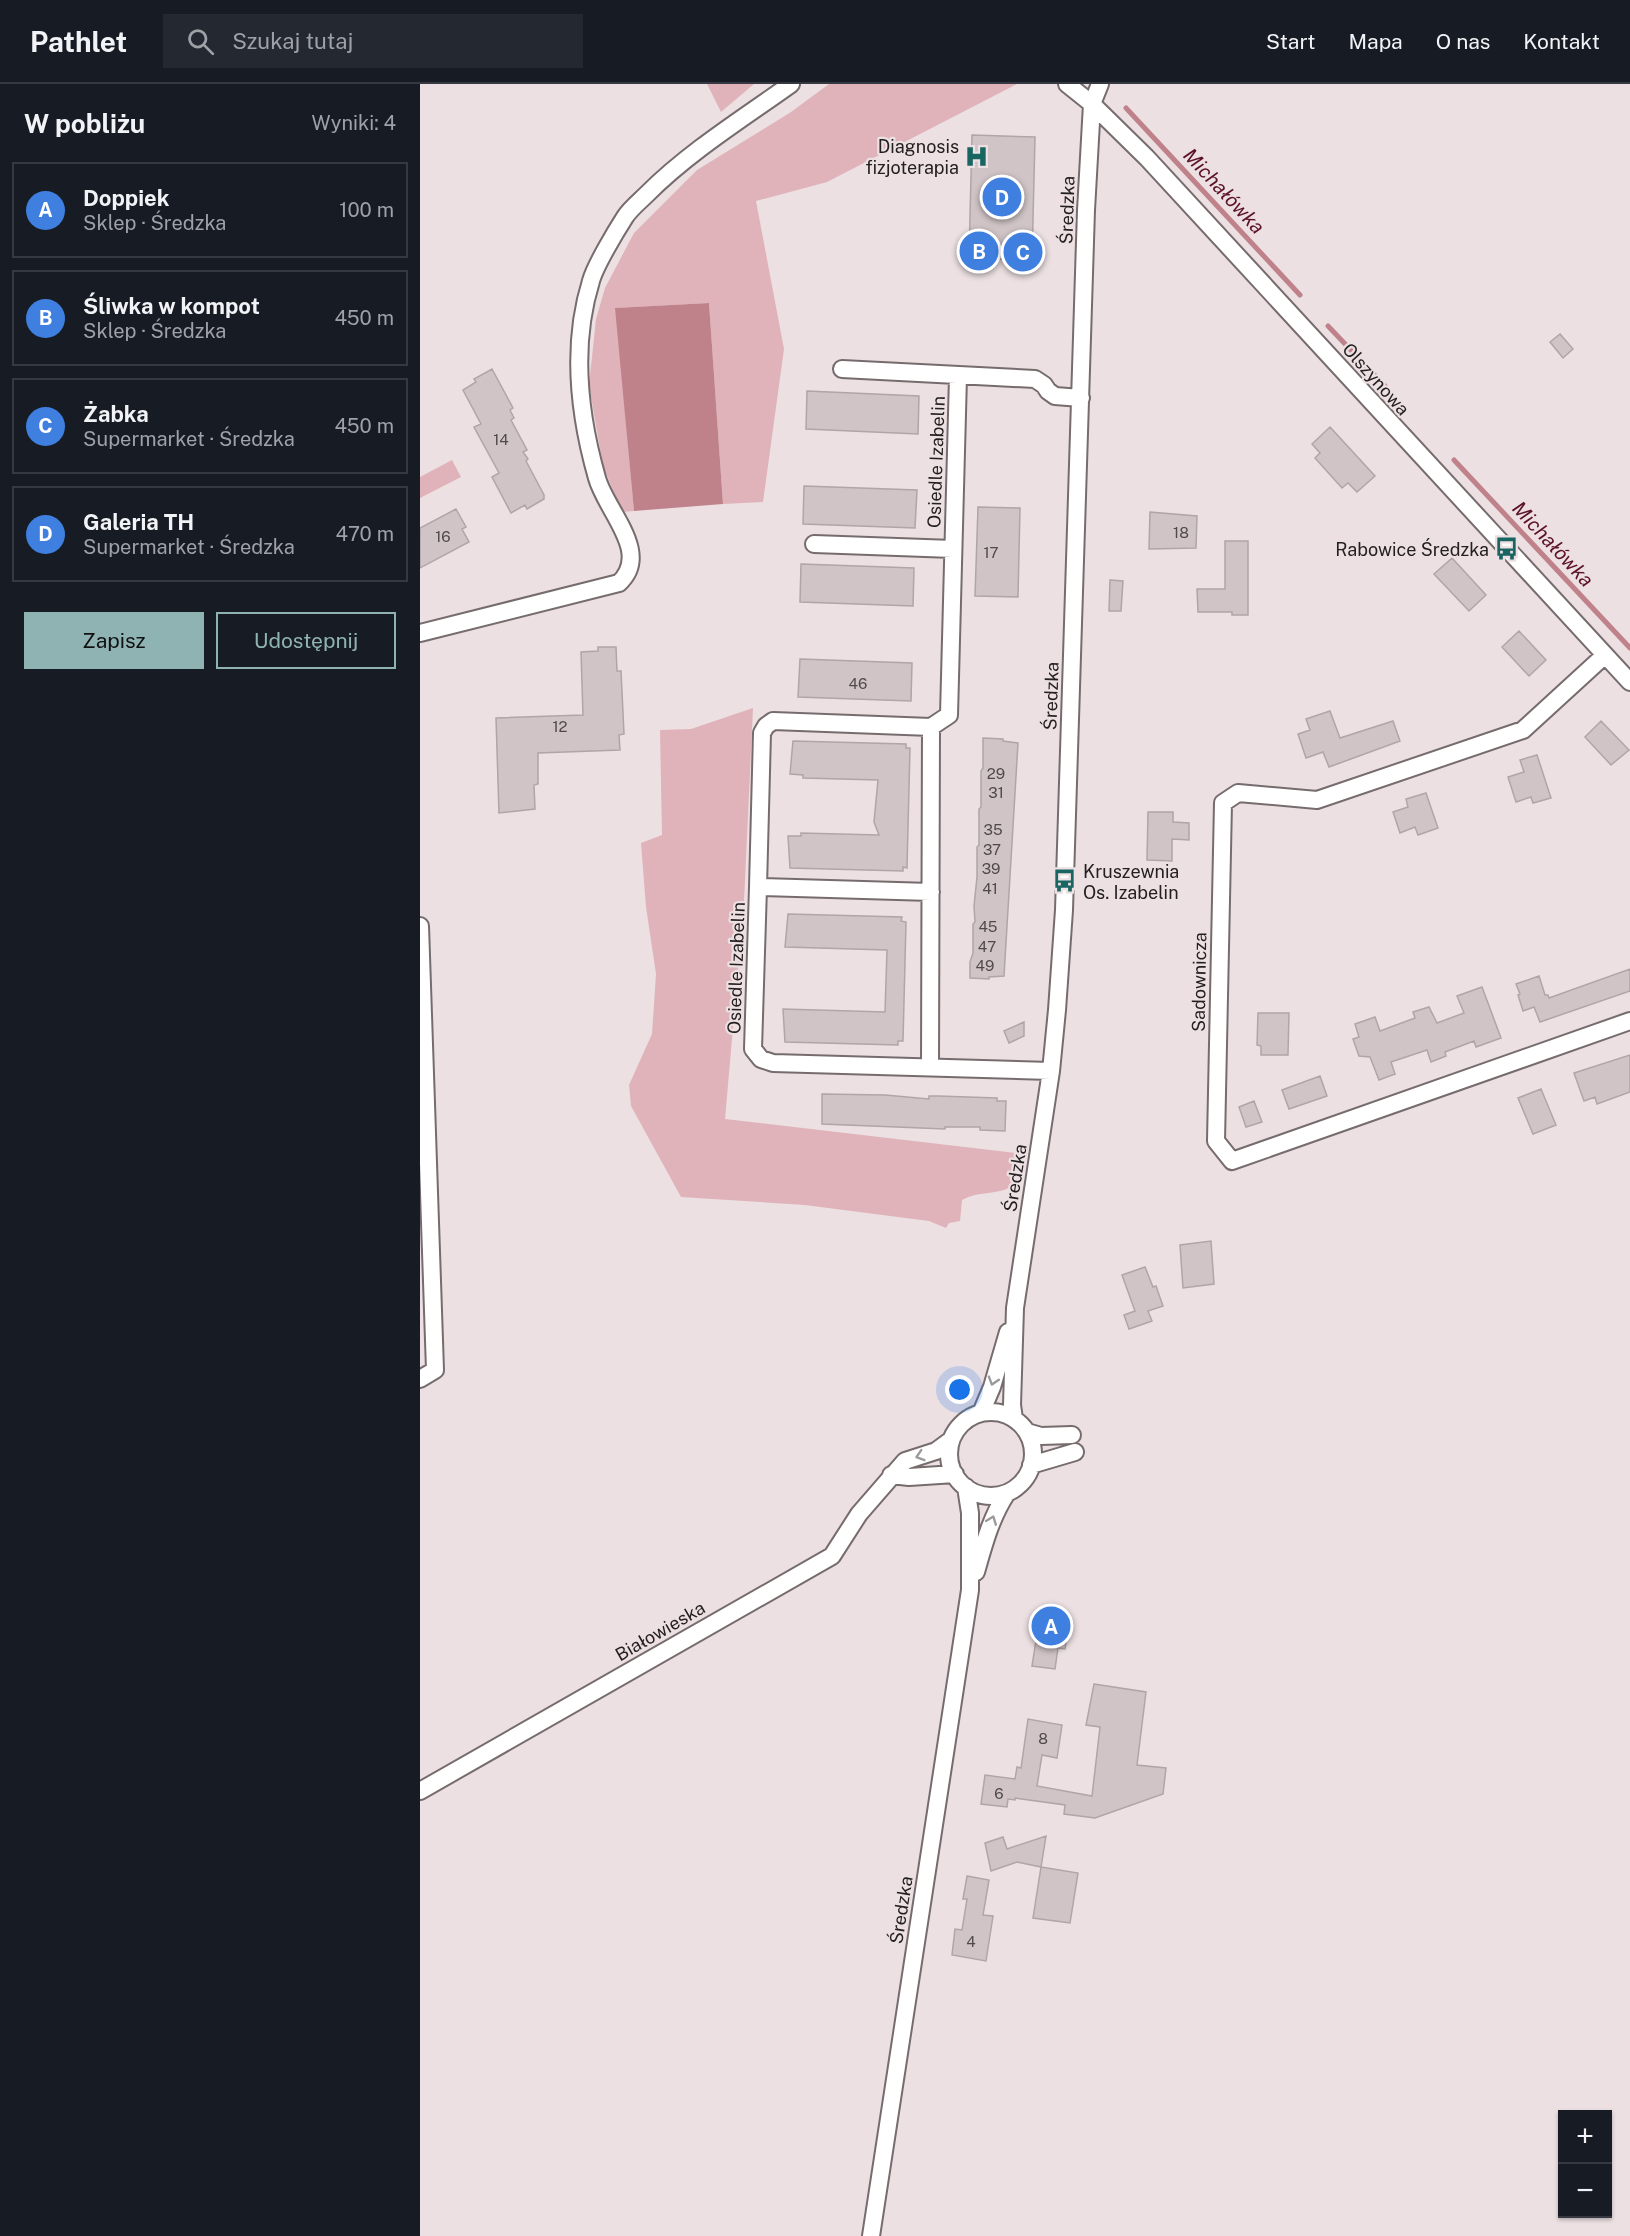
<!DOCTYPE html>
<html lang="pl">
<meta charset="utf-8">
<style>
body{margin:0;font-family:"Public Sans",sans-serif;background:#242831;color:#f1f3f6}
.controls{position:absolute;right:18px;bottom:18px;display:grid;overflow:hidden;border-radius:0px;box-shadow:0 2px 4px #0004}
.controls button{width:54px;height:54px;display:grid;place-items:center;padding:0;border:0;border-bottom:2px solid #363941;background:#171b24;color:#f1f3f6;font:30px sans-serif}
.you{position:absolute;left:540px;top:1306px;width:21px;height:21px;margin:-15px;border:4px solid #fff;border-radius:50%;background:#1a73e8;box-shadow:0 0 0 9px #1a73e833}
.badge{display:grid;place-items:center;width:39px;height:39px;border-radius:50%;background:#8fb3b3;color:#fff;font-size:20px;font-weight:700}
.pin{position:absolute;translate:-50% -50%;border:3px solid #fff;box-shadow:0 2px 6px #0006}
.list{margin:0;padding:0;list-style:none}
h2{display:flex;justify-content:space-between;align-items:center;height:78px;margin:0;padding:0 24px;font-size:26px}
h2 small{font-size:20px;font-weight:400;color:#9ea1a6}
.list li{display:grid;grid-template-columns:39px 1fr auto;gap:18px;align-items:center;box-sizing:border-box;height:96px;margin:0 12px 12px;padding:0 12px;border:2px solid #363941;border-radius:0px}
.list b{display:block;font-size:22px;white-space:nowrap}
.list p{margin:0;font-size:20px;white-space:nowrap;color:#9ea1a6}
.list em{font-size:20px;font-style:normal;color:#9ea1a6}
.actions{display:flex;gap:12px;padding:18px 24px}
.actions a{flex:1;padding:14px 0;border:2px solid #8fb3b3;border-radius:0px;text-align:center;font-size:21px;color:#8fb3b3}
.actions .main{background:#8fb3b3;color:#111}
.icon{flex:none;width:33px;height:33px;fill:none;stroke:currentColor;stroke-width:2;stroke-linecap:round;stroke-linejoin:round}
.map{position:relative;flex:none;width:1210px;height:2152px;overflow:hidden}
header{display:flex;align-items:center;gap:36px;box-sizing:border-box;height:84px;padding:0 30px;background:#171b24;border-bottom:2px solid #363941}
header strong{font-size:28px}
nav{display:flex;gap:33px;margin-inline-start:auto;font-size:21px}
.search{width:420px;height:54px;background:#242831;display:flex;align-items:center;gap:15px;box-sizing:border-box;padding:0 21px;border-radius:0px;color:#9ea1a6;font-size:22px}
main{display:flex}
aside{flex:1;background:#171b24}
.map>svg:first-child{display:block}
.green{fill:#dfb3b9}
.water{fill:#bf828b}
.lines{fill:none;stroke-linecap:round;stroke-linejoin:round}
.stream{stroke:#bf828b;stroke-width:5}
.building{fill:#d0c4c6;stroke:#b0a5a7;stroke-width:1.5}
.minor-casing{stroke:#766c6d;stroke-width:20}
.minor{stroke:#fff;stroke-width:16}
.oneway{stroke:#9c9b9b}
.labels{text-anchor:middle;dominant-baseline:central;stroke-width:4.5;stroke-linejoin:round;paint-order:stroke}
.number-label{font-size:15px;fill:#4f494a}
.poi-label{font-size:18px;fill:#242021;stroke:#ece0e2;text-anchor:end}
.street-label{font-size:18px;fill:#242021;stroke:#ece0e2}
.water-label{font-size:20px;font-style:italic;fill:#5c1227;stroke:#ece0e2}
</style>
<header>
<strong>Pathlet</strong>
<div class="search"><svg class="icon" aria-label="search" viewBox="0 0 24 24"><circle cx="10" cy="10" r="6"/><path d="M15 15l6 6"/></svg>Szukaj tutaj</div>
<nav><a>Start</a><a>Mapa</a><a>O nas</a><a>Kontakt</a></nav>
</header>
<main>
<aside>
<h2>W pobliżu<small>Wyniki: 4</small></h2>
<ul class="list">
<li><span class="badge" style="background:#3f7fe0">A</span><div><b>Doppiek</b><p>Sklep · Średzka</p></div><em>100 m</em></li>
<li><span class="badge" style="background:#3f7fe0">B</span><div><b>Śliwka w kompot</b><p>Sklep · Średzka</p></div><em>450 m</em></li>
<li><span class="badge" style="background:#3f7fe0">C</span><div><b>Żabka</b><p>Supermarket · Średzka</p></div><em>450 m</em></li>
<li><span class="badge" style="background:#3f7fe0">D</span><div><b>Galeria TH</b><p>Supermarket · Średzka</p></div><em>470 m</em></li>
</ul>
<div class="actions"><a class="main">Zapisz</a><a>Udostępnij</a></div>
</aside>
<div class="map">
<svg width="1210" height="2152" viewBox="0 0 1210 2152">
<rect width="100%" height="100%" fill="#ece0e2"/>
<path class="green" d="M287,0H334L301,28Z
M409,0H597L407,98L336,117L364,265L343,418L303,420L289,219L196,224L214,427L202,428L183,382L169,301L176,235L185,204L214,149L277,86L371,28Z
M32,376L41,393L0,414V393Z
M333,624L324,818L305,1035L596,1069L591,1103C576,1111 557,1107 542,1116L540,1137L529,1139L526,1144L509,1137L385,1121L261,1113L211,1022L209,1001L232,950L236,890L226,823L221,759L242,751L240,646L271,645Z"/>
<path class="water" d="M289,219L303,420L214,427L195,224Z"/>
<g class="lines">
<path class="stream" d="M706,24L880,211
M908,242L965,302
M1034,376L1210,564"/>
</g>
<path class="building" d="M552,51L615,53L612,176L549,174Z
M1140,250L1153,265L1143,274L1130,258Z
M72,285L93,324L90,326L94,334L91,336L107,366L103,368L108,375L106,377L124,411V415L107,425L105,421L91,429L72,393L79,389L54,343L61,340L43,306L56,298L54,295Z
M387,307L499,312L498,350L386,345Z
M910,343L955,392L937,408L928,399L922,404L895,374L900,369L892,360Z
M384,402L497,406L495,444L383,440Z
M558,423L600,424L598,513L555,512Z
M36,425L46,443L42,445L49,458L0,484V444Z
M730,428L777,432L776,464L729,465Z
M805,457H828V531H812V528H778L777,505H805Z
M1032,474L1066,511L1049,527L1014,490Z
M381,480L494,484L493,522L380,518Z
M690,496L703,497L701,527H689Z
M1099,547L1126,576L1109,592L1082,563Z
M178,563H196L197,587H201L204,650L199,651L200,666L118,669V700L114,701L115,725L79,729L76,634L163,631L161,568L178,567Z
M380,575L492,579L491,617L378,613Z
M910,627L920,654L973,637L980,657L909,683L903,668L886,674L878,650L890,646L886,635Z
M1181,637L1209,666L1191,681L1165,653Z
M563,654L583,655V657L598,659L584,892L569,893V895L550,894V878L553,869V840L555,838L554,822L557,793V763L559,761V725L561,723V687L563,684Z
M373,657L486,660V664H490L487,784L483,783V787L370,784L368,752H381V749L459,751L454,738L458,696L383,694V691L370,690Z
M1117,671L1131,714L1113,719L1111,713L1096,718L1088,693L1104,688L1100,676Z
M1006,709L1018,744L998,751L995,743L980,749L973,728L988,723L986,715Z
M728,728H753V738L769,739V756L752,755V777L727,776Z
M368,830L482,833L481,837L486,838L483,957H478V961L365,958L363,925L465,928L467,866L365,863Z
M1210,885V907L1120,938L1114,923L1103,927L1098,911L1100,910L1096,900L1119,892L1125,911H1128L1129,914Z
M1062,903L1081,954L1056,963L1054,957L1025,968L1026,972L1011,978L1007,966L971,978L975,990L959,996L950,973L939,972L933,955L939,953L935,940L955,933L960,947L995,934L993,928L1009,923L1017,939L1044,929L1037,912Z
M838,929H869L868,971H841V962L837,961Z
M604,938V952L589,959L584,947Z
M1210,971V1008L1177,1020L1175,1013L1164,1017L1154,989Z
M900,992L907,1012L869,1025L862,1006Z
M1121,1005L1136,1041L1113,1050L1098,1014Z
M402,1010L465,1011L509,1015V1012H518L577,1014V1017H586L585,1047L560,1046V1043H525V1045L402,1040Z
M834,1017L842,1038L826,1043L819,1023Z
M791,1157L794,1200L763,1204L760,1161Z
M725,1183L733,1203L736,1202L743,1222L728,1227L732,1237L709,1245L704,1231L715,1227L702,1191Z
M620,1531L643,1535L640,1552L647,1553L645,1565L638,1564L635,1585L612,1582Z
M674,1600L726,1608L717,1681L746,1684L743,1710L675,1734L644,1730L645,1721L595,1714V1716L588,1715L587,1723L561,1720L565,1691L595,1695L597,1683L601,1684L608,1635L642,1641L637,1674L622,1671L617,1702L672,1712L680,1643L666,1641Z
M626,1752L621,1783L597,1778L571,1787L565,1759L583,1753L587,1765Z
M621,1783L658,1789L650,1839L613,1834Z
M547,1792L569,1796L563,1831L573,1832L566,1877L532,1871L535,1845L542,1846L547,1815H543Z"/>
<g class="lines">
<defs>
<path id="minor" d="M647,0L672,20L727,74L1210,598
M422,285L615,295L624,301L628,307L635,312L661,314
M394,460L533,465
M0,549L199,499C232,469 186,427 177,394C159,331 151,261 171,197C175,182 196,147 205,133C210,125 220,117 227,110C269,68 322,35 371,0
M1185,571L1103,646L897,716L818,709L803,719L796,1057L812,1077L1210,937
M338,803L342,649L346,642L353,637L511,643L529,631L538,292
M511,808L338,803L333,965L341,975L353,979L631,987
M0,842L15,1286L0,1295
M510,983L511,643
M529 1370a42 42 0 1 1 84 0a42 42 0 1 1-84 0Z
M561,1329L572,1303L588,1248
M594,1335L592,1321L595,1224L631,987L637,926L644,826L666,126L672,20L680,0
M607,1348L621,1352L652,1351
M611,1381L655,1368
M471,1391L489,1393L535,1390
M556,1488C564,1460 571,1433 587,1409
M0,1707L412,1472L439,1430L485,1377L516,1367L531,1356
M451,2152L550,1506V1429L546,1403"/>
</defs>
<use href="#minor" class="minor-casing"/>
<use href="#minor" class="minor"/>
</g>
<defs><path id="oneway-chevron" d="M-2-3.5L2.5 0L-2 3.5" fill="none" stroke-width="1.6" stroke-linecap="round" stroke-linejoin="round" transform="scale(1.5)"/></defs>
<g class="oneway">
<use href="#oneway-chevron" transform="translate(573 1297) rotate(107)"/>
<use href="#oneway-chevron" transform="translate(500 1372) rotate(162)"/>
<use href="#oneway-chevron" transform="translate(572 1436) rotate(-69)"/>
</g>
<defs>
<symbol id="hospital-bare" viewBox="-9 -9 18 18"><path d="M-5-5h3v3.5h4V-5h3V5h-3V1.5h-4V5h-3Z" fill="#186561" stroke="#ece0e2" stroke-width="2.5" paint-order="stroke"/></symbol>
<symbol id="bus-bare" viewBox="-9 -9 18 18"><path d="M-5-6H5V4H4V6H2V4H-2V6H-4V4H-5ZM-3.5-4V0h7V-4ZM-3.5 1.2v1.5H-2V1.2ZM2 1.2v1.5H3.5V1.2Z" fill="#186561" stroke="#ece0e2" stroke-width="2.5" paint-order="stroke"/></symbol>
</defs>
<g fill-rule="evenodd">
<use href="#hospital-bare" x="540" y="56" width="33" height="33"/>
<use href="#bus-bare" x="1070" y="448" width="33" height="33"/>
<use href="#bus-bare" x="628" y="780" width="33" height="33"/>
</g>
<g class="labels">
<g class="number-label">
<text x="81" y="355">14</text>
<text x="761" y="448">18</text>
<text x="23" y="452">16</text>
<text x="571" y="468">17</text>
<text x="438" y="599">46</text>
<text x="140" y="642">12</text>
<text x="576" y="689">29</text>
<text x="576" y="708">31</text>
<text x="573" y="745">35</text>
<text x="572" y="765">37</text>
<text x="571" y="784">39</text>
<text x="570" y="804">41</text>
<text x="568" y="842">45</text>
<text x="567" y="862">47</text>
<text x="565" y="881">49</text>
<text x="623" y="1654">8</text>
<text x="579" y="1709">6</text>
<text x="551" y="1857">4</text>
</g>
<g class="poi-label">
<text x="539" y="62">Diagnosis<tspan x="539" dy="21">fizjoterapia</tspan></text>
<text x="1069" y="465">Rabowice Średzka</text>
<text x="663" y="787" text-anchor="start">Kruszewnia<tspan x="663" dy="21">Os. Izabelin</tspan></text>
</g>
<g class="street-label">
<text transform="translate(647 126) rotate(-88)">Średzka</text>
<text transform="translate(956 295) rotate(48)">Olszynowa</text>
<text transform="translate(516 378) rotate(-88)">Osiedle Izabelin</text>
<text transform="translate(631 612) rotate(-88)">Średzka</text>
<text transform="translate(316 884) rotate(-88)">Osiedle Izabelin</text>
<text transform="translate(779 898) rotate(-89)">Sadownicza</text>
<text transform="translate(595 1094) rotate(-81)">Średzka</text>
<text transform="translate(240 1547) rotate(-30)">Białowieska</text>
<text transform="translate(481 1826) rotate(-81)">Średzka</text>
</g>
<g class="water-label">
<text transform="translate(804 107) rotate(47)">Michałówka</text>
<text transform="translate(1133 460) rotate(47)">Michałówka</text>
</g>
</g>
</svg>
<div class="controls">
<button>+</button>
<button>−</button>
</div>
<div class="you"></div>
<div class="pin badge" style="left:631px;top:1542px;background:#3f7fe0">A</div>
<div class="pin badge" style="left:559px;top:167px;background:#3f7fe0">B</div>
<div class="pin badge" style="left:603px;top:168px;background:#3f7fe0">C</div>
<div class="pin badge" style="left:582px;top:113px;background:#3f7fe0">D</div>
</div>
</main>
